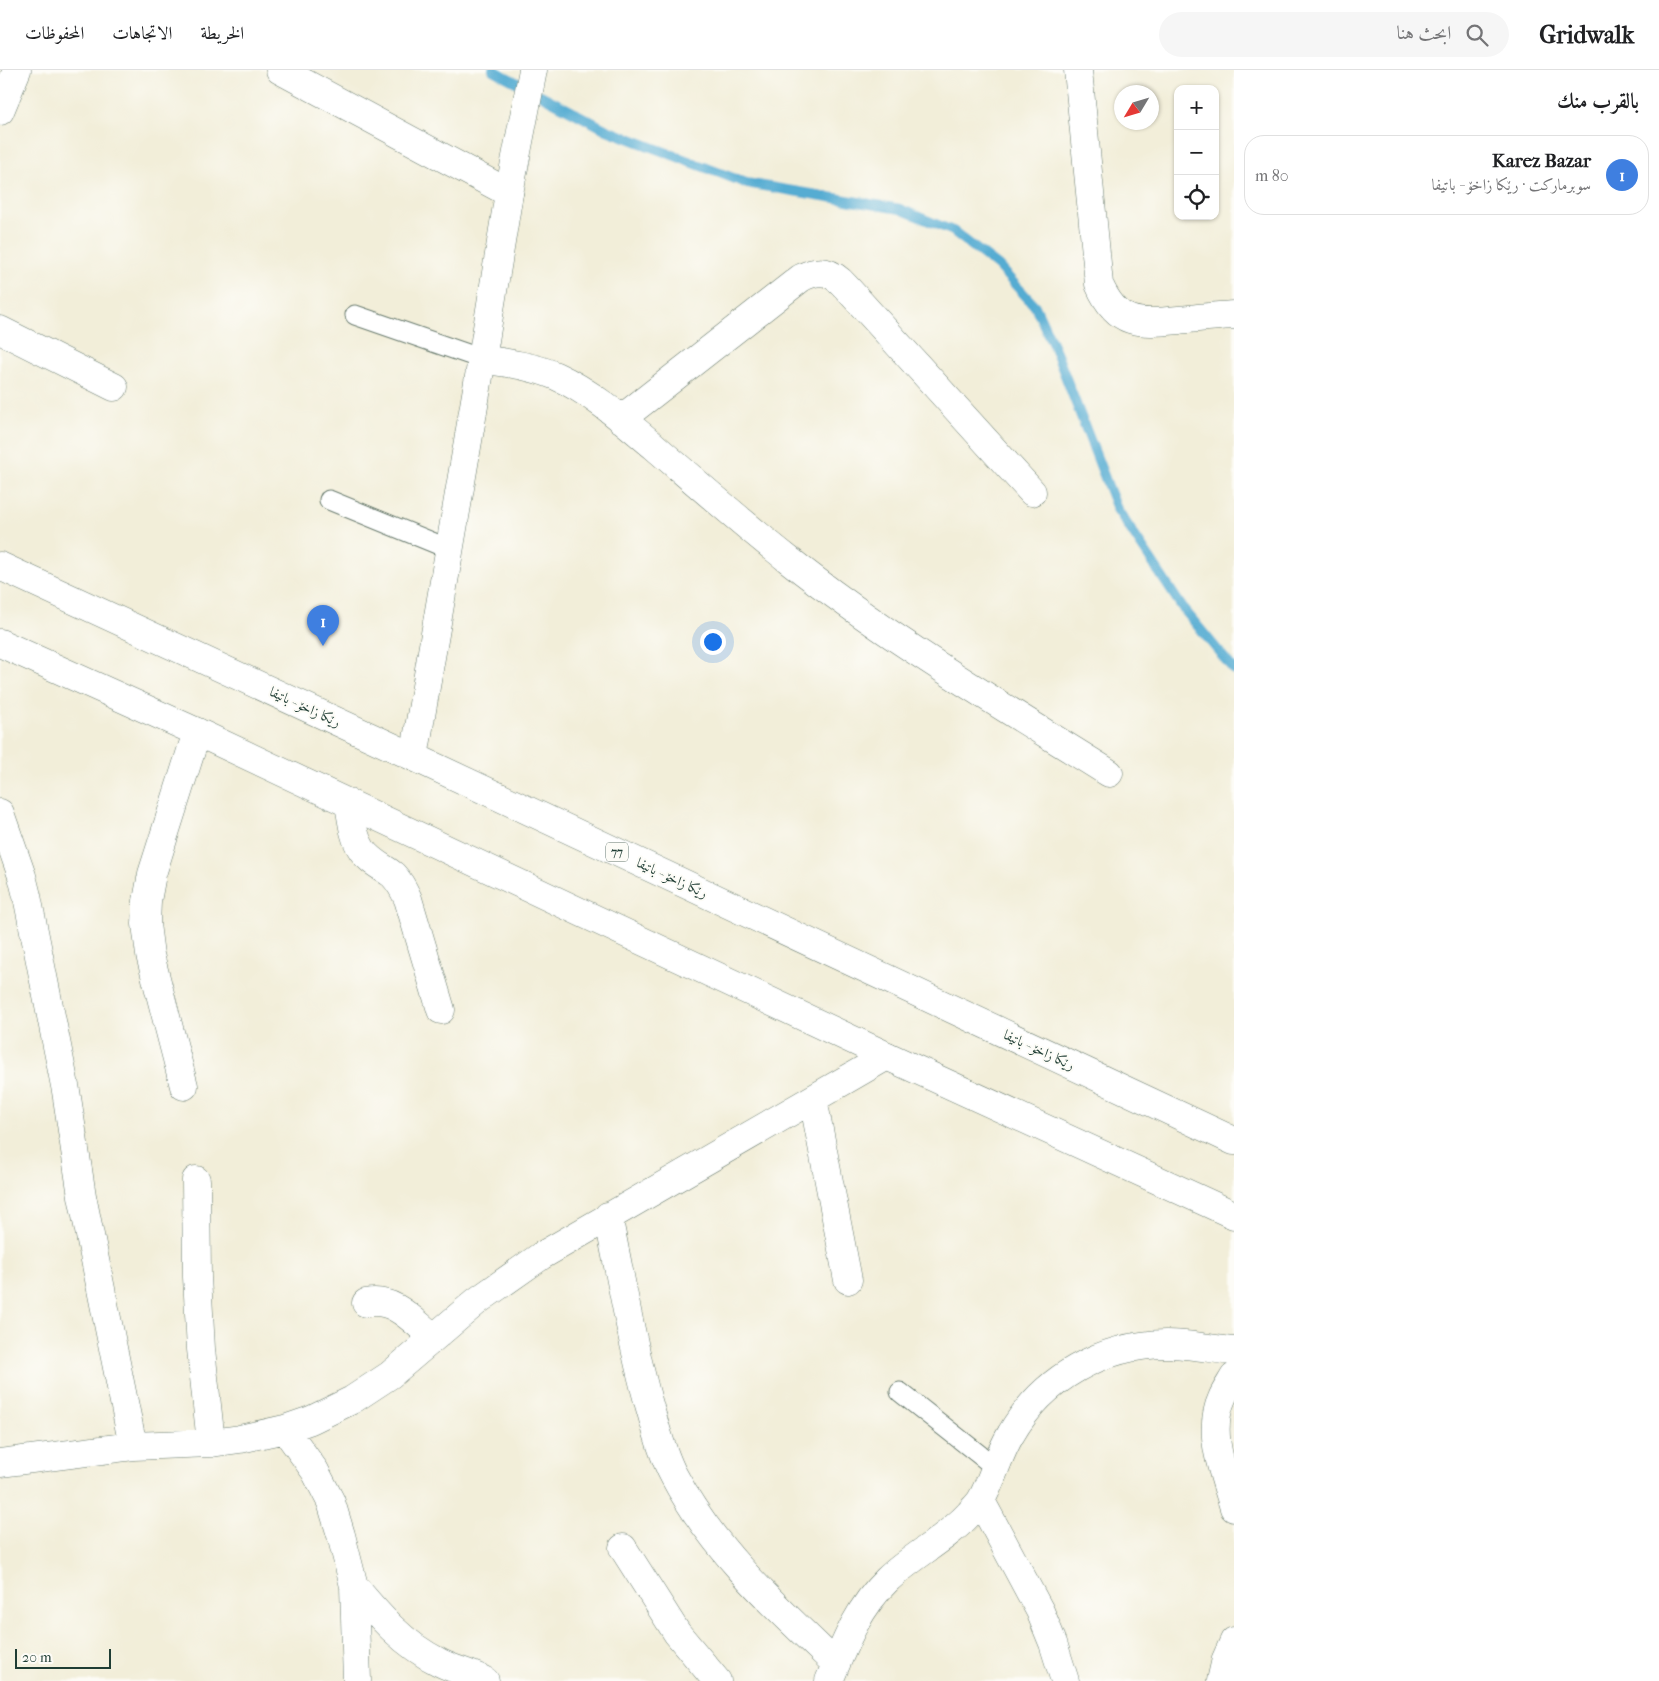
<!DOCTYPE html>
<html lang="ar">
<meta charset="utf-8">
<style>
body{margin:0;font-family:"IM FELL French Canon",Amiri,serif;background:#f6f6f6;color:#202124;direction:rtl}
.controls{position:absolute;right:15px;top:15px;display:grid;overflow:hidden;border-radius:10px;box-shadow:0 1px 4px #0004}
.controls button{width:45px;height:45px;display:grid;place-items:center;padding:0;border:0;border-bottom:1px solid #e0e0e0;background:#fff;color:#202124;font:25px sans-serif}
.compass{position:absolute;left:1114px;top:15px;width:45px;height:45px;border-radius:50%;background:#fff;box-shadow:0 1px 4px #0004;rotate:232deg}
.scale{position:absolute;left:15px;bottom:12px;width:96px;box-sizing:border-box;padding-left:5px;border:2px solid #1f3d34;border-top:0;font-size:14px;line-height:18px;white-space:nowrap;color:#1f3d34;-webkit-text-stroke:4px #fdfcf7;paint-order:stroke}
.you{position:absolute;left:712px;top:571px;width:18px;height:18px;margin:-12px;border:4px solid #fff;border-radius:50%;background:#1a73e8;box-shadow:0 0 0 8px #1a73e833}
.badge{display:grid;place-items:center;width:32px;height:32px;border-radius:50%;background:#2563eb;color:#fff;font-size:16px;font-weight:700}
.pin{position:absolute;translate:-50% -41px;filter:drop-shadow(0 1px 2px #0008)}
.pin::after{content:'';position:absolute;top:26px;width:18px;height:15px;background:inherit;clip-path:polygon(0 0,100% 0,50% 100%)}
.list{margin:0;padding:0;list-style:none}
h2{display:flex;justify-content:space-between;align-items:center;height:65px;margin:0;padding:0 20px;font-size:21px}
h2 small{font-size:16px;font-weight:400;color:#757577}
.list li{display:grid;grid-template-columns:32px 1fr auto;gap:15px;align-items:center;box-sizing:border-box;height:80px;margin:0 10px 10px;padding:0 10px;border:1px solid #e0e0e0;border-radius:20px}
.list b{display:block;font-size:19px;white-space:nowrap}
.list p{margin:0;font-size:16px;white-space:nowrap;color:#757577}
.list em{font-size:16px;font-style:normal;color:#757577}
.icon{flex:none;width:28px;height:28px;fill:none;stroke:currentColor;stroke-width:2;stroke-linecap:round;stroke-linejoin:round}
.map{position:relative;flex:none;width:1234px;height:1611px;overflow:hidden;direction:ltr}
header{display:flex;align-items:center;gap:30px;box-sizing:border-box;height:70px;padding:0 25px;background:#fff;border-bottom:1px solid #e0e0e0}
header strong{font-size:24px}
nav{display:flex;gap:28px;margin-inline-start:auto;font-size:18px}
.search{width:350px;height:45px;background:#f6f6f6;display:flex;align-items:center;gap:12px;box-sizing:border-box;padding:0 18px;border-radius:28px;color:#757577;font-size:19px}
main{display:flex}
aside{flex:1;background:#fff}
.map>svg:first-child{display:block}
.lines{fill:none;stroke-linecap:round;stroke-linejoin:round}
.stream{stroke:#55acd2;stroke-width:10}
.service-casing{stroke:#697b6e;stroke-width:21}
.minor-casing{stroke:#697b6e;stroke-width:29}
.tertiary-casing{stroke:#697b6e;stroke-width:29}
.trunk-casing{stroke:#697b6e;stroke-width:29}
.service{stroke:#fff;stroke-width:19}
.minor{stroke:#fff;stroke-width:28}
.tertiary{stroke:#fff;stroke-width:28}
.trunk{stroke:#fff;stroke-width:28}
.labels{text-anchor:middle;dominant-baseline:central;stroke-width:4;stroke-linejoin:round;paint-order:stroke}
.shield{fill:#fdfcf7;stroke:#62766e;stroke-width:1}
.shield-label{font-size:12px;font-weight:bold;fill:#1f3d34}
.street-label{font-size:14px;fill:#1f3d34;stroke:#fdfcf7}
</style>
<header>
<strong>Gridwalk</strong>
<div class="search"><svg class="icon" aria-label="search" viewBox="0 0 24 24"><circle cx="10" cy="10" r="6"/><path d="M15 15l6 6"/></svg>ابحث هنا</div>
<nav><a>الخريطة</a><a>الاتجاهات</a><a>المحفوظات</a></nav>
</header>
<main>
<aside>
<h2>بالقرب منك<small></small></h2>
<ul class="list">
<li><span class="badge" style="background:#3f7fe0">1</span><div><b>Karez Bazar</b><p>سوبرماركت · رێکا زاخۆ - باتیفا</p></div><em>80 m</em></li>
</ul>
</aside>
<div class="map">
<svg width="1234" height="1611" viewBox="0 0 1234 1611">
<rect width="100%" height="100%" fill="#fdfcf7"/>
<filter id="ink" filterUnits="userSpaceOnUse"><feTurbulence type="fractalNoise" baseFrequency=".02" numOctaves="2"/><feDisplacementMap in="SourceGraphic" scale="10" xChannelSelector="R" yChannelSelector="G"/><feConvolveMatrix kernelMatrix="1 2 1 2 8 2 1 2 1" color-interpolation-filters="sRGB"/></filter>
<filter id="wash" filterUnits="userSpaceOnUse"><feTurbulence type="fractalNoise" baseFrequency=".0096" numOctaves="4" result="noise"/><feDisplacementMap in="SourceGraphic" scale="20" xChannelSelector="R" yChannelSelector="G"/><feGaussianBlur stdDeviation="1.12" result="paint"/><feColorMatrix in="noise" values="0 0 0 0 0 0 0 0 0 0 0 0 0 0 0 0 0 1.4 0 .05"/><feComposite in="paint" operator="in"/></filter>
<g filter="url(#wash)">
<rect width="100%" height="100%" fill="#f2eed9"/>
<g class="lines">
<path class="stream" d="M493,0L607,60L746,113L900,139L953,161L998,196L1035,236L1054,277L1117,439L1182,537L1234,600"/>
</g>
</g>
<g filter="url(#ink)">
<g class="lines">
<defs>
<path id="service" d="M355,245L482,289
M329,430L449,479
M900,1322L995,1397"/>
<path id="minor" d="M280,0L509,123
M1078,0L1099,214C1117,256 1139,254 1179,250C1198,248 1216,246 1234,245
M0,41L17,0
M0,260L114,317
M482,289C507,293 533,296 556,306C593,323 624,351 655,377C699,415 743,454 789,490C890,570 1001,635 1109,703
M621,349L801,208C820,198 832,201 846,217L1032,422
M349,734C352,750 353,767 362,780C370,792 383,797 393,805C400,812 404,820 408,829L441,940
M0,743L22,806L27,826L66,1021L82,1126L133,1376
M184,1016L150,885L146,854L147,831L152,804L197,662
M813,1029L848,1210
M196,1110L197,1207L201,1279L211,1373
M608,1146C621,1208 631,1270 648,1331C655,1355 662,1384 674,1406C713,1480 776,1537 836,1594
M366,1233C394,1227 413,1251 433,1267
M1234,1307C1230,1314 1225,1321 1222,1328C1206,1363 1224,1403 1234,1438
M285,1359L315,1401L331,1432L341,1465L354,1516L357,1611
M0,1393L133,1376L211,1373L240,1369L285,1359L311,1350L352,1330L390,1305L477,1231L541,1186L887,986
M981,1431L1040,1541L1053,1573L1065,1611
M623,1478L677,1563L717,1611
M354,1516C379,1546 403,1574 439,1592C454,1600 471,1603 485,1611
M829,1611C844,1575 858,1538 887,1510C912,1486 945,1470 969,1444C973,1439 978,1435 981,1430C993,1409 998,1385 1011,1364C1043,1308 1102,1275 1166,1274C1189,1274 1212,1279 1234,1281
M1221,1611L1226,1589L1234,1571"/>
<path id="tertiary" d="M414,687L482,289L509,123L533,0"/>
<path id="trunk" d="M0,496L414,687L1234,1071
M0,573L197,662L887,986L1234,1145"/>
</defs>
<use href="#service" class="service-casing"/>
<use href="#minor" class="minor-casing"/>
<use href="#tertiary" class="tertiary-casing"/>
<use href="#trunk" class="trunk-casing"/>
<use href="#service" class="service"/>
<use href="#minor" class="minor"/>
<use href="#tertiary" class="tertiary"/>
<use href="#trunk" class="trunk"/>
</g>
</g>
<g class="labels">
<rect class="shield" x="606" y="772.5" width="22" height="19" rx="4"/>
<g class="shield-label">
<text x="617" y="782">77</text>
</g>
<g class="street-label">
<text transform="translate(305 637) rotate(25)">رێکا زاخۆ - باتیفا</text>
<text transform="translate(672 808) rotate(25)">رێکا زاخۆ - باتیفا</text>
<text transform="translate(1039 980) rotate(25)">رێکا زاخۆ - باتیفا</text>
</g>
</g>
</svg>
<div class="controls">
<button>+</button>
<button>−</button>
<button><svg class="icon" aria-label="locate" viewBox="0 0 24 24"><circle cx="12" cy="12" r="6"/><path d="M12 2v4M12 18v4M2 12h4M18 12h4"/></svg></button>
</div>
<svg class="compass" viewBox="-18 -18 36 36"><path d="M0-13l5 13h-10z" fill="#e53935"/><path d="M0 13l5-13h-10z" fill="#757577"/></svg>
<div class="scale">20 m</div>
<div class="you"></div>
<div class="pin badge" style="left:323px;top:576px;background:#3f7fe0">1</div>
</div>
</main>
